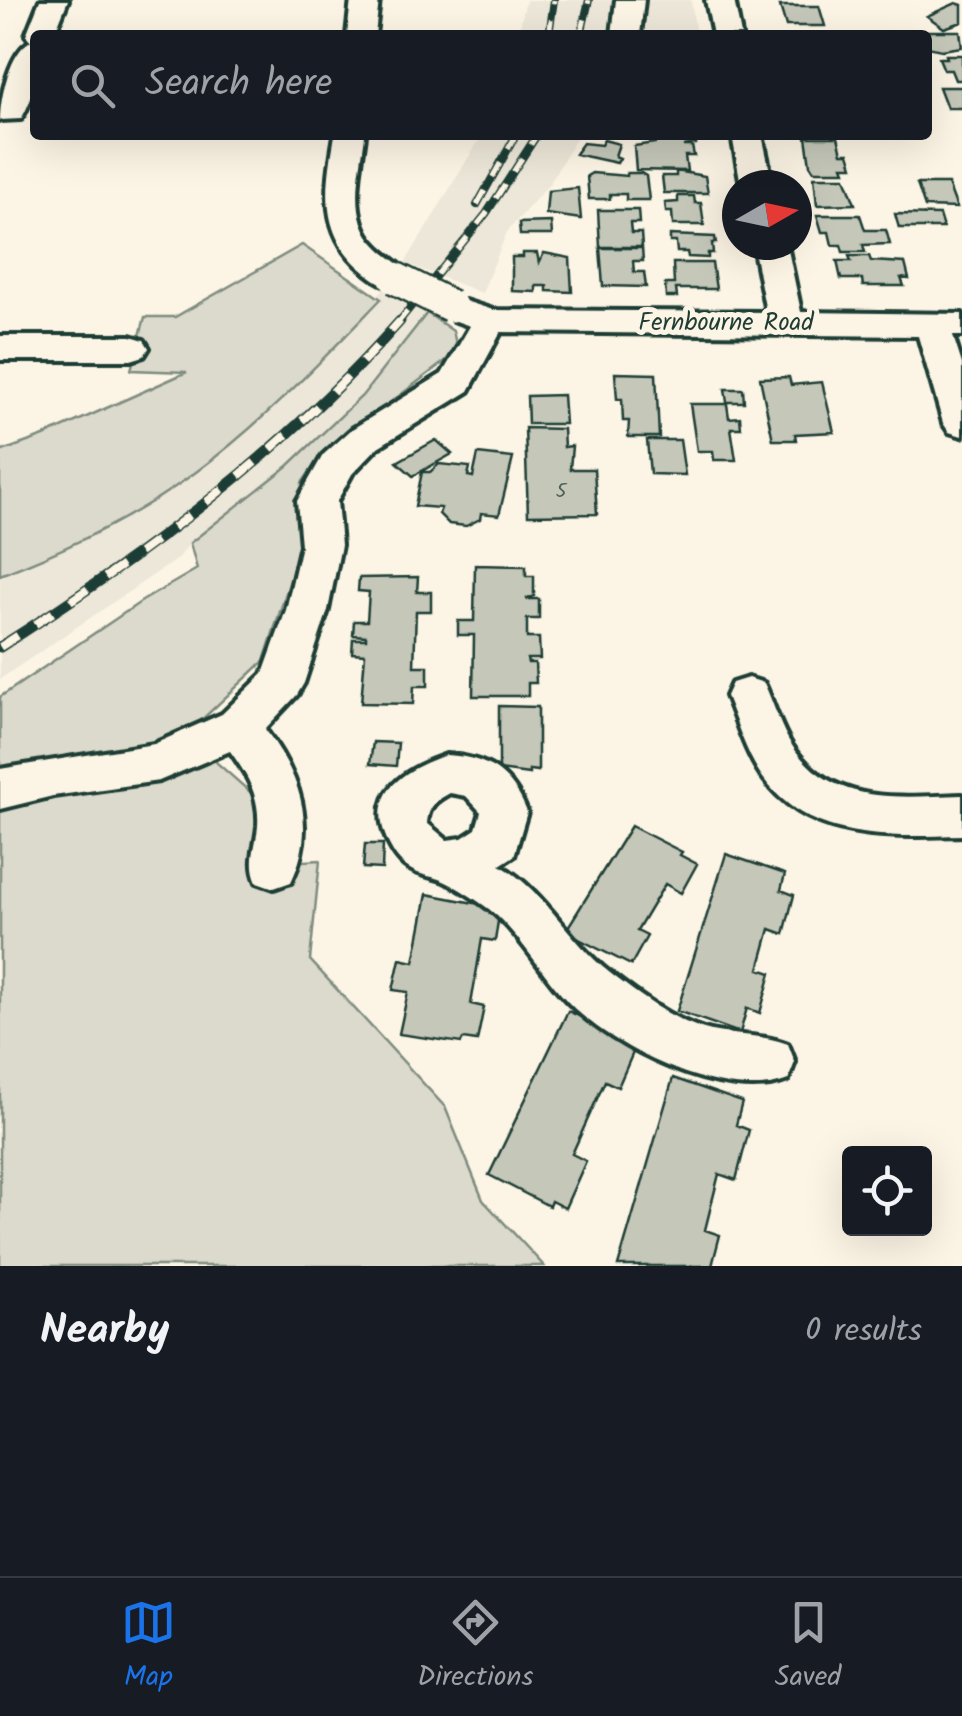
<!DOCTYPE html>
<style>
body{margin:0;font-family:Kalam,sans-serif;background:#20242c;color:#f1f3f6}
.controls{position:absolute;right:30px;bottom:30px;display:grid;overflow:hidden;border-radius:10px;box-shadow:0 10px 40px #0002}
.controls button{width:90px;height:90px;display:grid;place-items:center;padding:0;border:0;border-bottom:2px solid #363941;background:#171b24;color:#f1f3f6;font:50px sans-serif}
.compass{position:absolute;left:722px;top:170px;width:90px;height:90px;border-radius:50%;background:#171b24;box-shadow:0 10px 40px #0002;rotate:81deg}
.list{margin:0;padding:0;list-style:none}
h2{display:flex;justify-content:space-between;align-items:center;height:130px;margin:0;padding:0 40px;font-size:42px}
h2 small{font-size:32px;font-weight:400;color:#9ea1a6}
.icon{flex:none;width:55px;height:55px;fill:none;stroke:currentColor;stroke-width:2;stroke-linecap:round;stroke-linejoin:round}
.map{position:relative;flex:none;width:962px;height:1266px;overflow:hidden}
.search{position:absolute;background:#171b24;box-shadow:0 10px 40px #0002;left:30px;right:30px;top:30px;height:110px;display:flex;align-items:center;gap:25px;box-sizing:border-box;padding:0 35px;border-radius:10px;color:#9ea1a6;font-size:38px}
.sheet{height:310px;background:#171b24}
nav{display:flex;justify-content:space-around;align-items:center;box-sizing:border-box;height:140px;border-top:2px solid #363941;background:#171b24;font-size:28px;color:#9ea1a6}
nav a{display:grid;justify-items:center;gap:5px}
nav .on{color:#1a73e8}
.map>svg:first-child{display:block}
.built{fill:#ece7d8}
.green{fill:#dcdacc;stroke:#7e8c80;stroke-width:2.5}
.building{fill:#c5c7b9;stroke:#1f3d34;stroke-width:2.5}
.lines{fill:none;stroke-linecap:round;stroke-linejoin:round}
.minor-casing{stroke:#1f3d34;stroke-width:8}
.minor{fill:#fcf5e5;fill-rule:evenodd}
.rail-far1-casing{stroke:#1f3d34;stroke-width:8}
.rail-casing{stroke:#1f3d34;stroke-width:11}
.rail-far1{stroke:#fcf5e5;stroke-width:5;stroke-dasharray:16;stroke-linecap:butt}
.rail{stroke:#fcf5e5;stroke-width:8;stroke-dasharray:21;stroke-linecap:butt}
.minor-bridge-casing{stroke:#1f3d34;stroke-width:36;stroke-linecap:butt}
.minor-bridge{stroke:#fcf5e5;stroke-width:31}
.labels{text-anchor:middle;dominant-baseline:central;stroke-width:10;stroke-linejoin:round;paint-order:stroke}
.number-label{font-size:20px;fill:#486055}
.street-label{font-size:25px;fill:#1f3d34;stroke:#fcf5e5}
</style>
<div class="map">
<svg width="962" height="1266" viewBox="0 0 962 1266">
<rect width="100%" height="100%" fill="#fcf5e5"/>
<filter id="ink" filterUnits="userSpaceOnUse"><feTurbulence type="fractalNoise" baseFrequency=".01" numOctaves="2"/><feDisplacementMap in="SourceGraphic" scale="20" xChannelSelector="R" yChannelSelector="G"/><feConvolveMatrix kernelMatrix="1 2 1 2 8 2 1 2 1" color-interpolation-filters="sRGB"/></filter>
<g filter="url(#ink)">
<path class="built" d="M526,0H691L696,35H518Z
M482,135H578L550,183L507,232L482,293L405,263Z
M384,289L427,313L362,396L288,466L190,543L177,559L0,679V578L170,468L261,398Z"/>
<path class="green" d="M302,245L381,299C322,360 264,422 196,472C137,516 68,549 0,575V452L44,436L187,372L131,370L145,317H175Z
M427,313L453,331L456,344L452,356L322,454L302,483V543L264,661L193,728L217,763L258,799L287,862L320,860L310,960L445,1107L483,1200L544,1266H0V697L142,601L197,569L190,543L288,466L362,396Z"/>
<path class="building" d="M956,3L962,5V22L944,28L927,16Z
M780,6H819L825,26H786Z
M919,31H960L962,47L942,50L927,47V35H921Z
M946,55H962V80H955L951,70H944L939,58H947Z
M939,87H962V108H947Z
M653,135H695L696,144L683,146H692L694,156H685L687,171L636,170L634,146L655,143Z
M806,137H838L842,153H849L853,166H843L845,171H814L810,165Z
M604,140L619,144L615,156L620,158L617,163L575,154L583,143L601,145Z
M676,171L705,176L708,193H664L662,176H676Z
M592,173L627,176V173H641L646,176L649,200H626V194H610V199H589L587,176Z
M814,177H845L855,204L817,205Z
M917,184H948L957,208L925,207Z
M578,188L581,219L546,214L548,191Z
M678,196H694L695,203H701L704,225H673L672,212H666L665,203L678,202Z
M598,210H638L639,223H630L631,233H641L642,247H600Z
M895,214L939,215L943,228H899Z
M817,215H860L865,230H886L890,244L863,245L865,252H843L841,245H832L829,232H822Z
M551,222L552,235H520L519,223Z
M670,235L715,237L716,243H712L713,253H708V258L688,257L687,252H677L676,242H670Z
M600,248H642L643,261H633L634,272H644L646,287L603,286Z
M523,253H537L539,263L544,253L570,258L572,292L547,291V286H536V292L512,291V257H523Z
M849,256H869L871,261L905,263L909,279L901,278L904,286H863L862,279H841L837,261H851Z
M673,263H712L716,289H676L677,297H666L665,284H674Z
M615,373L656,374L659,437H628L629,421H623L622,399H617Z
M789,377L791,385L822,382L834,432L795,434L796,440H773L760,378Z
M725,389H743L744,402H727Z
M563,395L565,424H528L527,396Z
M690,404H727L729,418L740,417L741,428H731L736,460H714L713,451H697Z
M525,428L563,429L564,447L572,446L570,469H594L597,514L528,515Z
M436,440L452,454L413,476L397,462Z
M647,440H680L685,475L650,474Z
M478,454L513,458L499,515L481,513L480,519L466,526L449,524L439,514L441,508L415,506L422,472H430L439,464L470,467L468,476L473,477Z
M475,565L526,566V576H534V596L526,599H539V619H527V638H539L540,659H527L528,663H535L536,683H528V696H473L474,635H458V621H474Z
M418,577L417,592H431V611H416L414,666H428V686H414L413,704L361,703L365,654L352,653L353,639H366V636L353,635L354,621H367L369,592L358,591L359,578Z
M499,706L538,707V771L529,770V774L499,770Z
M373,742L398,743L396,766L370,764Z
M631,826L682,852L680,855L697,864L681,893L665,884L637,931L647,936L631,965L565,932Z
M365,844H383L382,869L363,868Z
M726,854L785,874L781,890L794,895L784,934L770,929L759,969L771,973L760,1013L747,1008L740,1033L677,1011Z
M427,894L500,908L495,941L482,939L471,1004L484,1007L477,1041L463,1039L461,1043L399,1034L408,992L393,990L400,959L414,962Z
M568,1011L628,1038L635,1048L618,1087L605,1081L572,1154L586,1161L565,1208L551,1201L549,1206L489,1175Z
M673,1078L742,1102L736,1125L749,1130L736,1180L719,1174L705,1230L720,1235L712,1266H618Z"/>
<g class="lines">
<defs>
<path id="minor" d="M40,0H68L54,35H35C35,65 38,93 21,119L0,120C0,98 10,51 31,41L26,35Z
M351,0H379L375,35H347Z
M616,0H644L640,35H612Z
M706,0H734L741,35H713Z
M335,135H365C361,170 347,217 376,245C387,257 403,264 412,278L407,285C389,290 379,283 365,272C318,234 326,188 335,135Z
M732,135H762L773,185H741Z
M753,245H787L801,312L962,314V336H953L962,364V436L949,432L943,423L918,336L501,332L469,391L378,447L352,474L337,501L341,545L328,610L304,683L297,695L265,729C300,776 318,826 291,882L274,888L257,882C248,862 256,848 258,826C260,795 247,775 230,751L159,781L53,796L0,809V769L154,744L222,714L263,674L286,610L301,545L297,501L323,455L352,429L442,374L470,326L453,320L448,312L453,304L465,301L493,310L766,312Z
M0,336H131L144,340L149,348L144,356L131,360H0Z
M748,678L764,683C774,704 780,728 793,747C834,806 898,797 962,795V835C889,837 808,843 761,775C745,751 737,722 726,696L732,683Z
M446,755C488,757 512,774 527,812L514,856L500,865C546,892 569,941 610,973C637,994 671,1019 704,1029C731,1037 760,1033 788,1044L795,1062L788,1080C726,1105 612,1048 568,1002C541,973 520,934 489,909C477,900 457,887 446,882C435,876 420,876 410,869C399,863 392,851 387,840C366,791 406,769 446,755ZM450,793L466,796L481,812L476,829L462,838L447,840L427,823C429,806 435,801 450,793Z"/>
</defs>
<use href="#minor" class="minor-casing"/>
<use href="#minor" class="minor"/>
<defs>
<path id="rail-far1" d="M549,35L554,0
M581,35L589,0
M477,205L516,135
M397,324L486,214L537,135"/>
<path id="rail" d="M0,647C146,554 284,452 400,321"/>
</defs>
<use href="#rail-far1" class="rail-far1-casing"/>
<use href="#rail" class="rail-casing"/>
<use href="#rail-far1" class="rail-far1"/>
<use href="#rail" class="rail"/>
<defs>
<path id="minor-bridge" d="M395,278L451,306"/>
</defs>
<use href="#minor-bridge" class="minor-bridge-casing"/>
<use href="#minor-bridge" class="minor-bridge"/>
</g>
</g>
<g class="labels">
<g class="number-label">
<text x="561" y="492">5</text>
</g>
<g class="street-label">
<text x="726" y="323">Fernbourne Road</text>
</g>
</g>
</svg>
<div class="controls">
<button><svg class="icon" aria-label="locate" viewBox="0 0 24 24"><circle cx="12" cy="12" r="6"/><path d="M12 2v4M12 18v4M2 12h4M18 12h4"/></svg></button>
</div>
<svg class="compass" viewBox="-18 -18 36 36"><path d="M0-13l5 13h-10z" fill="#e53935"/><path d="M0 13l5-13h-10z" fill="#9ea1a6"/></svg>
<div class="search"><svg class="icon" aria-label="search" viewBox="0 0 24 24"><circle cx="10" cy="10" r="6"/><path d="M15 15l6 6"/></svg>Search here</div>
</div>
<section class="sheet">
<h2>Nearby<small>0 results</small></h2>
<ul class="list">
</ul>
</section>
<nav>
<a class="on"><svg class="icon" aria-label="map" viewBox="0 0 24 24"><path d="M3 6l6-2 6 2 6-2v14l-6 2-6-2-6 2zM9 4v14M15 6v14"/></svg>Map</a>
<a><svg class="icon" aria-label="directions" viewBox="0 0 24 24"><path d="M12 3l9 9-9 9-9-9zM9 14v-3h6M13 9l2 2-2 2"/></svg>Directions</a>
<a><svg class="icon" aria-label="saved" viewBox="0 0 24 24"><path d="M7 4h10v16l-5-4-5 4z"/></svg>Saved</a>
</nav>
